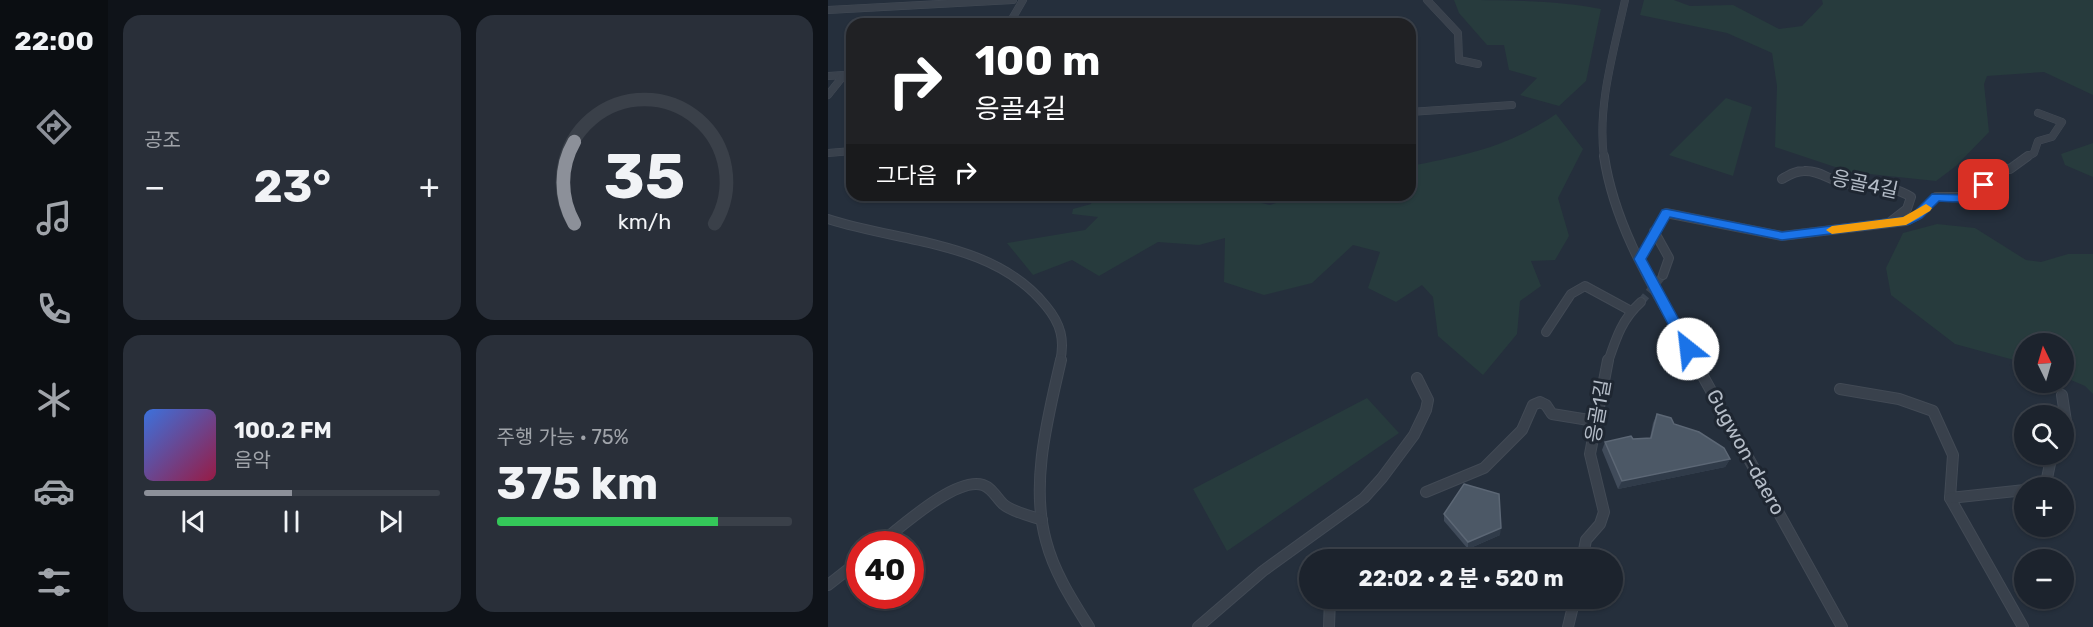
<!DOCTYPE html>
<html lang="ko">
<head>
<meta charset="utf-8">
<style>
	body { margin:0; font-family:Rubik,"Noto Sans KR",sans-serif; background:#292f39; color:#f1f3f6; height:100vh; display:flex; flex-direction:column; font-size:22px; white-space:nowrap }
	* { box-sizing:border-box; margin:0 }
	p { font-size:20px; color:#a0a4aa }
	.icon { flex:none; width:33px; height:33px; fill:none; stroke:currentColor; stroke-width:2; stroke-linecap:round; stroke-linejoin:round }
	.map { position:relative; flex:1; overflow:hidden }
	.panel { display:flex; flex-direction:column; gap:15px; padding:15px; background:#0f1319; width:720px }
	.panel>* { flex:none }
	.hud { position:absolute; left:18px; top:18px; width:570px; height:183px; border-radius:18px; box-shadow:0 2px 4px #0004,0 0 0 2px #3a4049; background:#202124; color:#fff; overflow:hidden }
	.needle { width:39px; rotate:355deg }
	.tools { position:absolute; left:1186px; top:333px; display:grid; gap:12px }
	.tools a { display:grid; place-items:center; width:60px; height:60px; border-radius:50%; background:#1c232d; box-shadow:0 2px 4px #0004,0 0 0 2px #3a4049; font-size:30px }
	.speed { position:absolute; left:18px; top:531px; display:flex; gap:12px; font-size:30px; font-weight:700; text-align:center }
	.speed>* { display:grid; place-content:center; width:78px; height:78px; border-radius:50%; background:#1c232d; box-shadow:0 2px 4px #0004,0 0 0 2px #3a4049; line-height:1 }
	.speed .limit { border:9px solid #d22; background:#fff; color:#111 }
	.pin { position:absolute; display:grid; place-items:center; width:51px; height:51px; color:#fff; margin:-26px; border-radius:12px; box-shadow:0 3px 9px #0006 }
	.me { position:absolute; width:66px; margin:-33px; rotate:331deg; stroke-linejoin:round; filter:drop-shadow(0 0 4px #0008) }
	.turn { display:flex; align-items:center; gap:21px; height:126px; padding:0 30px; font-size:27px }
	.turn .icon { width:78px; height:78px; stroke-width:2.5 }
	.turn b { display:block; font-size:42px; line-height:51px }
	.then { display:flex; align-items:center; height:57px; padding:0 30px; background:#0003; gap:12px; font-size:22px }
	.big { font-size:45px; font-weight:700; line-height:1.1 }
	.panel .card { flex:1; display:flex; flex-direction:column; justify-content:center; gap:9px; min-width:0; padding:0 21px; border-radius:18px; background:#292f39 }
	.panel .dial { align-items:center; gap:0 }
	.dial svg { height:156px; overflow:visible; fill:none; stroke:#3a4049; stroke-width:7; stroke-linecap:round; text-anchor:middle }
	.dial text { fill:#f1f3f6; stroke:none }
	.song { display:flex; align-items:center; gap:18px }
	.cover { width:72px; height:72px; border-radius:9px; background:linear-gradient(135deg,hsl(220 70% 55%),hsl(340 70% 35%)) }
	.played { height:6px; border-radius:3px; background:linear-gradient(90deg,#8c9099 50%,#3a4049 50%) }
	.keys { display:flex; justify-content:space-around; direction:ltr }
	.heat { display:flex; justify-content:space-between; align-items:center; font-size:33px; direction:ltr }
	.charge { height:9px; border-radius:4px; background:linear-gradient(90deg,#34c759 75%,#3a4049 0) }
	.panel .tiles { flex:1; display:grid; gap:15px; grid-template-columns:repeat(2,1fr) }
	.trip { position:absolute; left:471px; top:549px; width:324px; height:60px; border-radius:30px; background:#1c232d; box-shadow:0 2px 4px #0004,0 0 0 2px #3a4049; font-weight:700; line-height:60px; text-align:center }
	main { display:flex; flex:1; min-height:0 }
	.tab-bar { display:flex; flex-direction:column; width:108px; justify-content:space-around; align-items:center; background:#0b0e12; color:#a0a4aa }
	.tab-bar .icon { width:42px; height:42px }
	.tab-bar .on { color:#8c9099 }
	.tab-bar b { font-size:27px; color:#f1f3f6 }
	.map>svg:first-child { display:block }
	.green { fill:#273b3d }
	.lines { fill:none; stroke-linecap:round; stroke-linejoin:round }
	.minor-tunnel { stroke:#3a4451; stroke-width:8; stroke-dasharray:8 4.5; stroke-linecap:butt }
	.minor-far2-casing { stroke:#424a55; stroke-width:8 }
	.minor-far1-casing { stroke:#424a55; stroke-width:10 }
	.minor-casing { stroke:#424a55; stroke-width:12 }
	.minor-far2 { stroke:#39414c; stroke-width:7 }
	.minor-far1 { stroke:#39414c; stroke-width:8 }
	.minor { stroke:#39414c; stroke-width:10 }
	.wall { fill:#404b5a }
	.shaded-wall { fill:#303b49 }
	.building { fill:#4c5866; stroke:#5c6775; stroke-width:1.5 }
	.route { fill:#1a73e8; stroke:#114b97; stroke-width:1.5 }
	.slow { fill:#f59e0b }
	.labels { text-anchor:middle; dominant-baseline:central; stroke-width:6; stroke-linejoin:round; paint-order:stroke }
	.street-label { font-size:20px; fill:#b4bcc7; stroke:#1e2631 }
</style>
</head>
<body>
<main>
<nav class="tab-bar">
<b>22:00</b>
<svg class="icon on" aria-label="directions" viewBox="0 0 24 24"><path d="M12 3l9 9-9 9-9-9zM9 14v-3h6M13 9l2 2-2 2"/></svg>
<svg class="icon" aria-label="music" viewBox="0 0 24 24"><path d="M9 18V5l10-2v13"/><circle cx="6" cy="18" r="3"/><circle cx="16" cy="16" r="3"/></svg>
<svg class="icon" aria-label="phone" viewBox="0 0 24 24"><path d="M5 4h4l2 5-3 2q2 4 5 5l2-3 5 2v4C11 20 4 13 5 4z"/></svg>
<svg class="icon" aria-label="climate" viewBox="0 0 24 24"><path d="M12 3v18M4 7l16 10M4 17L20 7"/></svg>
<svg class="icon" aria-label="car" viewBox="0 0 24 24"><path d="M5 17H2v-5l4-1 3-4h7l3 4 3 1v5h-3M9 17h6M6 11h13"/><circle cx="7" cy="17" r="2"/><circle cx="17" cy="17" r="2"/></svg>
<svg class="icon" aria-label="filters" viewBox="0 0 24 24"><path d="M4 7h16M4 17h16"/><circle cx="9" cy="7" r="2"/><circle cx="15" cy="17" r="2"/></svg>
</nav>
<section class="panel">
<div class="tiles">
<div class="card"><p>공조</p>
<div class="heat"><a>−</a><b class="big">23°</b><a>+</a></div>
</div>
<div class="card dial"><svg viewBox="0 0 100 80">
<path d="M14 69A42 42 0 1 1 86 69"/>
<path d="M14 69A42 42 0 0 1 14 27" stroke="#8c9099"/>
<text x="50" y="56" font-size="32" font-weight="700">35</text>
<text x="50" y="72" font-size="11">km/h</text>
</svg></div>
<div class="card">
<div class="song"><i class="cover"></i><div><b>100.2 FM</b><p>음악</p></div></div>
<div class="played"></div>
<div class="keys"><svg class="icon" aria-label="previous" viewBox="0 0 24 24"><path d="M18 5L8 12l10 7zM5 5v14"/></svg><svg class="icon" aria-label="pause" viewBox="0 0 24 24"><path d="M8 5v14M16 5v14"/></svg><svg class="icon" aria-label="next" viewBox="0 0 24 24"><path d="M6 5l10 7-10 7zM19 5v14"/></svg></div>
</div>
<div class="card"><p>주행 가능 · 75%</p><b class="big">375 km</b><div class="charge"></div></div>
</div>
</section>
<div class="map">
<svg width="1265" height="627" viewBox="0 0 1265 627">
	<rect width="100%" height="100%" fill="#252f3c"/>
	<g class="green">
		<path d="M626 0C671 0 732 0 773 9L758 81 731 106 692 95 709 78 681 70 676 45H659L631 13Z"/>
		<path d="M816 0H846L862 6 905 5 951 29 974 26 995 4 994 0H1265V95L1216 72 1159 76 1156 84 1161 132 1128 166 1108 181 1022 172 947 147 949 86 944 53 899 33 812 15Z"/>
		<path d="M898 98 924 107 905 176 841 155Z"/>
		<path d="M728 114 755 149 730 198 741 236 727 260 703 261 713 286 692 301 689 334 655 375 610 336 605 297 594 285 568 302 540 288 552 252 525 245 484 283 436 295 396 282 397 238 371 245 330 242 271 276 244 260 205 275 179 243 257 230 270 217 244 214 245 209 263 204 265 195H400L442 205 472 195H582V166C638 155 680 147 728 114Z"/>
		<path d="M1265 143V177L1237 165 1233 154Z"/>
		<path d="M1109 224 1147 228 1198 260 1213 262 1240 254H1265V394L1257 386 1236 377V344H1197V363L1127 344 1063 295 1058 268 1075 233Z"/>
		<path d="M539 398 571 433 399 551 365 489Z"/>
	</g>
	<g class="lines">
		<path class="minor-tunnel" d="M813 302 835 275"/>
		<g class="minor-far2-casing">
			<g id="minor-far2">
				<path d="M599 0 630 33 631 60 650 64"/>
				<path d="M0 10 185 0"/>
				<path d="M181 24 195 0"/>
				<path d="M0 76 16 75"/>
				<path d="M0 95 16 75H24"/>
				<path d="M582 112 684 105"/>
				<path d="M0 153 24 151"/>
				<path d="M776 158C769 105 786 51 797 0"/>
				<path d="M1197 158 1206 153 1210 141 1224 137 1234 122 1210 113"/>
			</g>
		</g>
		<g class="minor-far1-casing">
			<g id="minor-far1">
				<path d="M776 156C787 231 831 297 867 362"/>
				<path d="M954 179C961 175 967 171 976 171 991 170 1001 180 1015 183 1039 188 1062 183 1083 197L1079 209 1061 223"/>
				<path d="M0 219C74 243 166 241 218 306 233 324 237 340 232 362"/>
				<path d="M826 231 841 258 835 275"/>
				<path d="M812 259 838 213 954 236 1078 221 1090 215 1108 197H1147L1159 180 1160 171 1164 168 1182 169 1200 156"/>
				<path d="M718 332 743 294 757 286 803 311"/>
				<path d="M780 362C788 338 794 319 813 302"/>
			</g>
		</g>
		<g class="minor-casing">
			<g id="minor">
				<path d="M233 360C220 417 202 483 218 541 226 572 244 600 261 627"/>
				<path d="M866 360 1014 627"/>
				<path d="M1012 389 1071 399 1105 411 1125 455 1122 498 1195 627"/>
				<path d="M1234 395 1239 428 1236 433"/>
				<path d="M1217 488 1224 454"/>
				<path d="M598 492 656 468 694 430 705 405 712 402 718 405 724 414 767 421"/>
				<path d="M1122 498 1197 490"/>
				<path d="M51 544C72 528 128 476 155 485 164 488 168 497 175 504 184 512 203 516 214 520"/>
				<path d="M754 560 758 540 772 524 776 512 762 454 780 360"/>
				<path d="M0 585 32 560"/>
				<path d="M370 627 435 571 536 498 554 478 586 435 598 410 600 400 589 378"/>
				<path d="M501 627 502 598"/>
				<path d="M740 627 747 598"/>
			</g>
		</g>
		<use href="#minor-far2" class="minor-far2"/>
		<use href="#minor-far1" class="minor-far1"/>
		<use href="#minor" class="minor"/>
	</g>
	<g class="wall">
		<path d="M829 414 902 459 897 467 790 489 774 450 777 442 822 438 825 423Z"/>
		<path d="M616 514 672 535 640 549 616 521Z"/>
	</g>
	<g class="shaded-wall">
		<path d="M902 459 897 467 790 489 794 481Z"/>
		<path d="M673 528 672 535 640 549V542Z"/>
	</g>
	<g class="building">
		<path d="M829 414 843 418 846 424 871 432 896 448 902 459 794 481 777 442 803 436 805 439 823 438Z"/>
		<path d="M636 484 671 494 673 528 640 542 616 514Z"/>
	</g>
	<path class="route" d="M1156 181 1162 185C1151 206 1132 202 1111 201L1094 218 1082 224 954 240 842 217 818 259 867 349 860 355 855 353 806 259 834 210 838 209 954 232 1076 217 1086 212 1104 194 1138 195Z"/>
	<path class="slow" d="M1098 204 1104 208 1102 211 1078 225 1004 234 998 230 1004 226 1075 217Z"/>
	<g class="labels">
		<g class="street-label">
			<text transform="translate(1037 184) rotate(12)">응골4길</text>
			<text transform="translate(770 411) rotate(-80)">응골1길</text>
			<text transform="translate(918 452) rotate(61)">Gugwon-daero</text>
		</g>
	</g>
</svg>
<div class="tools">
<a><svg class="needle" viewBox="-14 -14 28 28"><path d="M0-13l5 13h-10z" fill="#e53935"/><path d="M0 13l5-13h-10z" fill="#a0a4aa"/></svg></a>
<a><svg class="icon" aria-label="search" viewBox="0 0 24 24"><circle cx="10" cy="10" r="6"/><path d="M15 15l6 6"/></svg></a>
<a>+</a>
<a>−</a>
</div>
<div class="speed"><div class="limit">40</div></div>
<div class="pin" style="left:1156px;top:185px;background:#d93025"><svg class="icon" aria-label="arrive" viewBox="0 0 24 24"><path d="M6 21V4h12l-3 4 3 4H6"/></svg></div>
<svg class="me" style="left:860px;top:349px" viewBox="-20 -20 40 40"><circle r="19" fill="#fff"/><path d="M0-13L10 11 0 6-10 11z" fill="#1a73e8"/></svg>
<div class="trip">22:02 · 2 분 · 520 m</div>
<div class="hud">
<div class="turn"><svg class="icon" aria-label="right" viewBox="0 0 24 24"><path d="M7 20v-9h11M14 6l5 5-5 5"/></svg><div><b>100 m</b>응골4길</div></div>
<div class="then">그다음<svg class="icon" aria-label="right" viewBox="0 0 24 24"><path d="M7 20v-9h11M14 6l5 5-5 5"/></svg></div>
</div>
</div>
</main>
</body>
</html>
